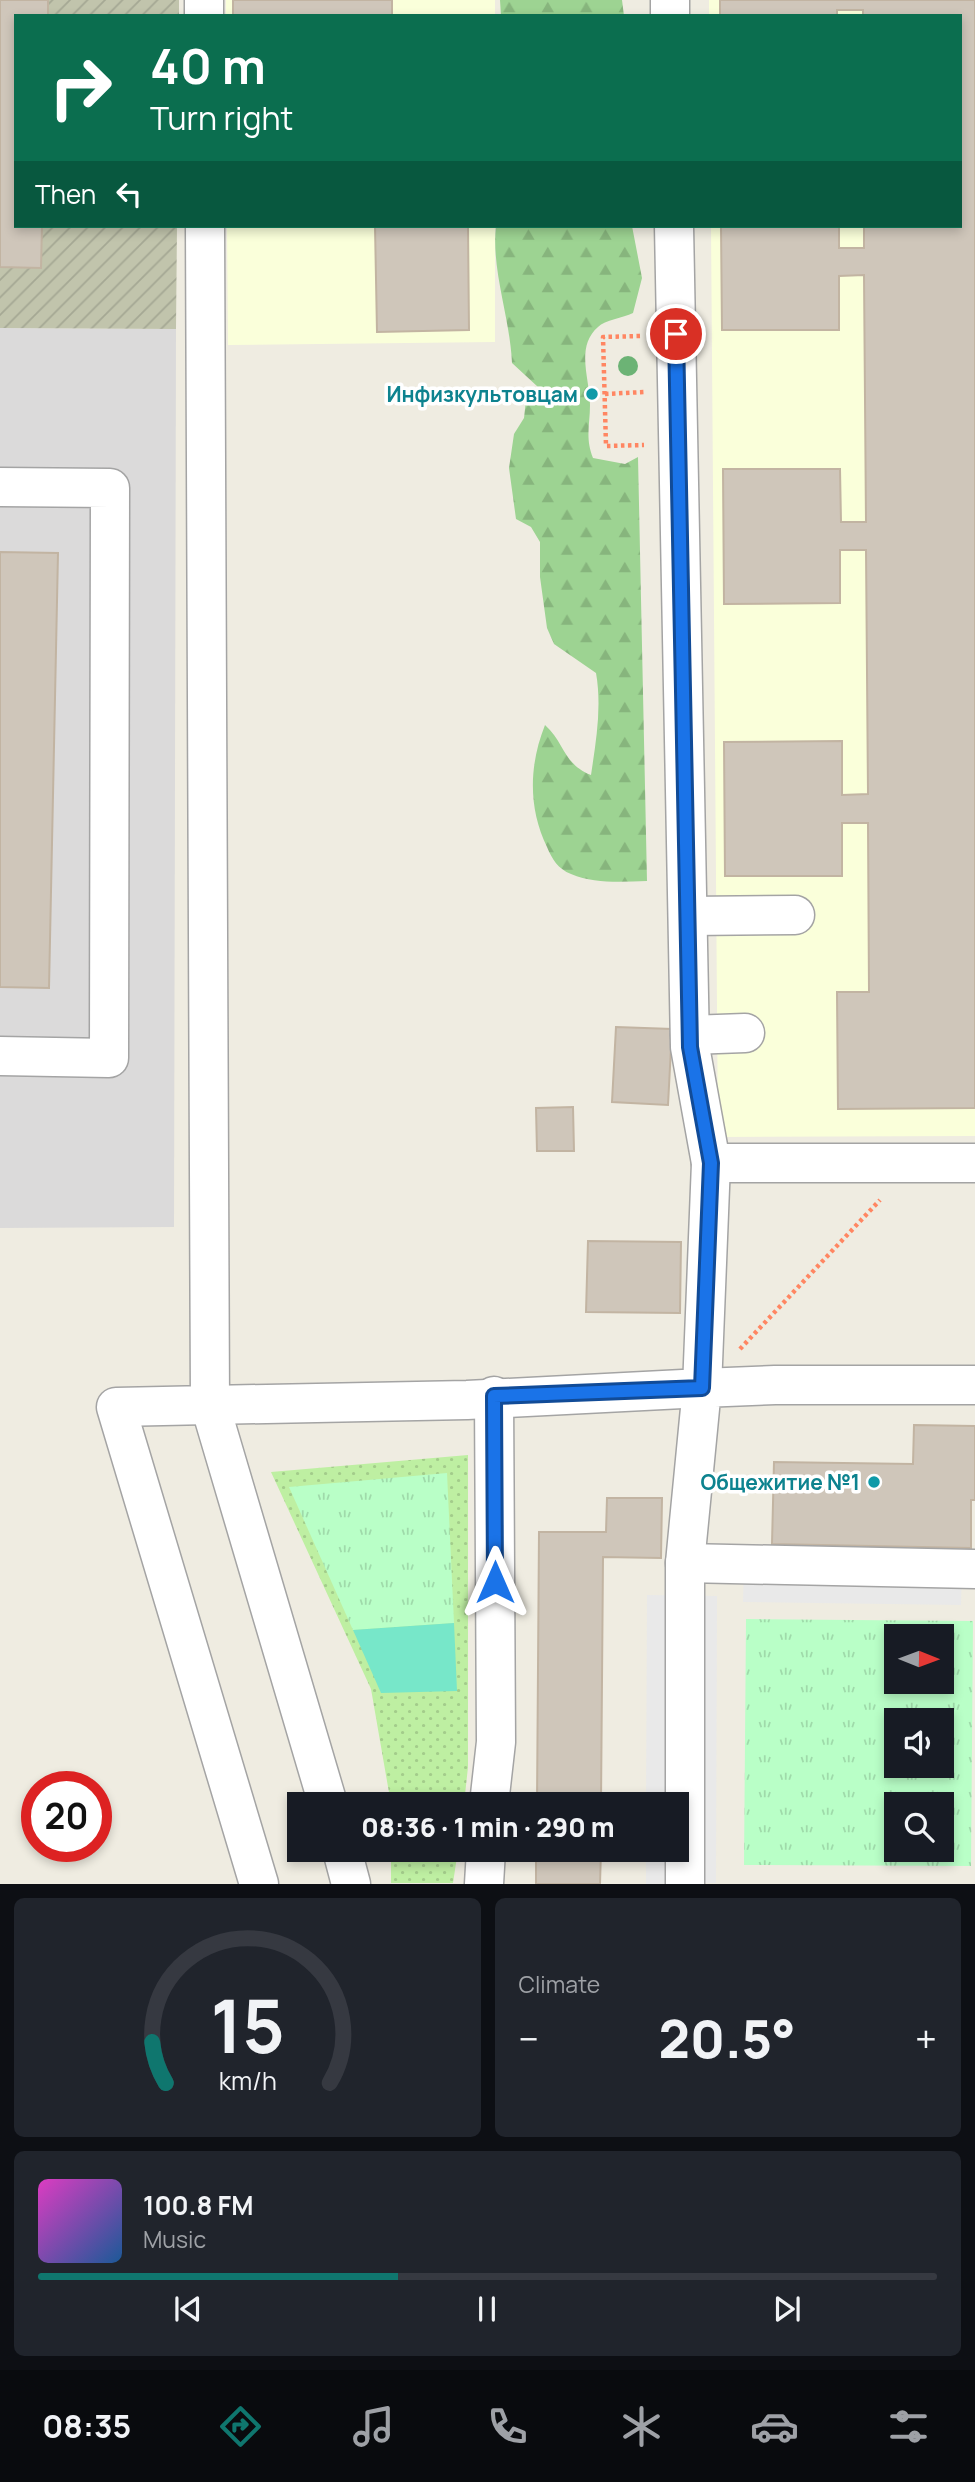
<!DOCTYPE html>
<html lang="en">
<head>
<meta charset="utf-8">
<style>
	body { margin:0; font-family:Manrope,sans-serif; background:#20242c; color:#f1f3f6; height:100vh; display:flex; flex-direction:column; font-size:26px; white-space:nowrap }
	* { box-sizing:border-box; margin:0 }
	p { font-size:23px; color:#9ea1a6 }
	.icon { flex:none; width:38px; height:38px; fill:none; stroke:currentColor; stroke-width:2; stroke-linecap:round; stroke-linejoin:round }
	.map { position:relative; height:1884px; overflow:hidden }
	.details { display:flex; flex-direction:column; gap:14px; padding:14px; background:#0d0f14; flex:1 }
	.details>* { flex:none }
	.top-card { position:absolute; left:14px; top:14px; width:948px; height:214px; border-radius:0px; box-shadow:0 4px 10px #0003; background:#0b6e4f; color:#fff; overflow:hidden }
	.needle { width:46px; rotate:91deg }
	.tools { position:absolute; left:884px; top:1624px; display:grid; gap:14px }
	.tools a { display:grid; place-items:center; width:70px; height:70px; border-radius:0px; background:#171b24; box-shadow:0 4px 10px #0003; font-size:35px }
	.speed { position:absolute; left:21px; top:1771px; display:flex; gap:14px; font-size:35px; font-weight:700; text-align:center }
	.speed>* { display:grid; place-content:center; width:91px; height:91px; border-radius:50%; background:#171b24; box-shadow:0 4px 10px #0003; line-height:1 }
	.speed .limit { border:10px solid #d22; background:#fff; color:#111 }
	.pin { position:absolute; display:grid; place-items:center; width:60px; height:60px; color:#fff; margin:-30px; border:4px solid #fff; border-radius:50%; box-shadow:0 2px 7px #0007 }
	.me { position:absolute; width:77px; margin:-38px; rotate:0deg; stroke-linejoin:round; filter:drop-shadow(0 0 5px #0008) }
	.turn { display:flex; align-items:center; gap:24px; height:147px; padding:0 21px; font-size:32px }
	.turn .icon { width:91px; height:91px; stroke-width:2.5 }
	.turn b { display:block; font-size:49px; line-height:60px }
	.then { display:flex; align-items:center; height:66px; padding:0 21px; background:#0003; gap:14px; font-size:26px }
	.big { font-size:52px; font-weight:800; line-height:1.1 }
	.details .widget { flex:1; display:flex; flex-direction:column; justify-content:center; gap:10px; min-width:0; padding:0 24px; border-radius:10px; background:#20242c }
	.details .dial { align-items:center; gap:0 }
	.dial svg { height:182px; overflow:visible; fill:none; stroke:#363941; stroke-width:7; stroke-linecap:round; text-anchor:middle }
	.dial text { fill:#f1f3f6; stroke:none }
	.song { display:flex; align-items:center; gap:21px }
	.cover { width:84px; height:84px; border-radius:10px; background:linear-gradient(135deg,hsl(310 70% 55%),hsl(210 70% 35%)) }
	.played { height:7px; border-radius:4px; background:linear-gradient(90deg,#0f766e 40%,#363941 40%) }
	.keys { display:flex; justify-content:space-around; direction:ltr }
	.heat { display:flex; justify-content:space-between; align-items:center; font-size:38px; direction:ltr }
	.details .tiles { flex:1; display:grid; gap:14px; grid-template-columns:1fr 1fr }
	.widget:last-child { grid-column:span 2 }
	.trip { position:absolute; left:287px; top:1792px; width:402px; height:70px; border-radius:0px; background:#171b24; box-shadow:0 4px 10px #0003; font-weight:800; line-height:70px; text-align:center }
	.tabs { display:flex; height:112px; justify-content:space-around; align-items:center; background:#090b0e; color:#9ea1a6 }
	.tabs .icon { width:49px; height:49px }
	.tabs .selected { color:#0f766e }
	.tabs b { font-size:32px; color:#f1f3f6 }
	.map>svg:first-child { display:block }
	.residential { fill:#dbdada }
	.education { fill:#faffda }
	.construction { fill:url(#construction-furrows) }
	.grass { fill:url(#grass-dots) }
	.forest { fill:url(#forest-firs) }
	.park { fill:url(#park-tufts); fill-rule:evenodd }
	.pitch { fill:#77e7c9 }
	.parking { fill:#e9e9e9 }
	.building { fill:#cfc6ba; stroke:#c2b4a2; stroke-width:2 }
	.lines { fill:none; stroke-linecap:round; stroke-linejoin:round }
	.minor-casing { stroke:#a4a4a4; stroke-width:41 }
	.path { stroke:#ff8662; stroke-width:4.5; stroke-dasharray:3.5 3.5; stroke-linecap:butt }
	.minor { stroke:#fff; stroke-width:38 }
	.tree { fill:#6cb375 }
	.route-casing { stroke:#114b97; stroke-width:18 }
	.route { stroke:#1a73e8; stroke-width:12 }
	.culture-dot { fill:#0f9aa8; stroke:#fff; stroke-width:2.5 }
	.labels { text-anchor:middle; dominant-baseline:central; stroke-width:7; stroke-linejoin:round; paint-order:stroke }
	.culture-label { font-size:21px; font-weight:bold; fill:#0d838f; stroke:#fff; text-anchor:end }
</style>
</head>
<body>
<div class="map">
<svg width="975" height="1884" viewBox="0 0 975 1884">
	<defs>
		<pattern id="construction-furrows" width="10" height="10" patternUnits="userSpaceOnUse" patternTransform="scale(1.75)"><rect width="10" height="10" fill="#c1c4ac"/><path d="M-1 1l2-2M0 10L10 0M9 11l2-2" fill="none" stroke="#a5a894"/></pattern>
		<pattern id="grass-dots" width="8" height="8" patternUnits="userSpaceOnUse" patternTransform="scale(1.75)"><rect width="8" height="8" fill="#beefa2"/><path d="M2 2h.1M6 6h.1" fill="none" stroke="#a3cc8b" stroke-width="1.8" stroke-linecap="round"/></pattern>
		<pattern id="forest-firs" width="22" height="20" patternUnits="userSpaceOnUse" patternTransform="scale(1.75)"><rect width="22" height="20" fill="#9dd392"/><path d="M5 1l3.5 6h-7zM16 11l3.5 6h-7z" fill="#87b57d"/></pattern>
		<pattern id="park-tufts" width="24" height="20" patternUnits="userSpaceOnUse" patternTransform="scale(1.75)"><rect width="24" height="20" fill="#b9ffc7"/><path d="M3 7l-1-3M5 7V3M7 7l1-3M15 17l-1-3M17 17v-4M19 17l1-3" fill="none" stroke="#9fdaaa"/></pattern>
	</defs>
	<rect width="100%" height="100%" fill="#efece1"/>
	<path class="residential" d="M0 328 176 329 174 1227 0 1228Z"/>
	<g class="education">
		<rect x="226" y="0" width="269" height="16"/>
		<path d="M709 0H975V1136L718 1137 711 226H961V16H709Z"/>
		<path d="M227 226H495V342L228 345Z"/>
	</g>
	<path class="construction" d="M0 0H179V16H16V226H177L176 329 0 328Z"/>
	<g class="grass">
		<path d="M468 1455V1767L464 1804H391L371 1689 271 1472Z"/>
		<path d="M391 1850H458L453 1883H391Z"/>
	</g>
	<g class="forest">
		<path d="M500 0H622L624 16H501Z"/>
		<path d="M496 226H632L642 278 633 313C623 318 605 320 598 327 575 347 590 379 590 405 590 425 585 438 593 458L625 464 638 457 647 881C621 882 595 884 571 874 558 869 552 859 547 847 528 808 529 765 545 725 565 743 563 764 591 775 596 741 602 707 596 673L554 644 547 628 540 577V542L531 527 516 519 509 468 514 434 524 418 526 400 538 387 512 363C510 317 491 270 496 226Z"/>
	</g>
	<g class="park">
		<path d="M447 1473 454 1623 353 1630 289 1487Z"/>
		<path d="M746 1619 973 1621 971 1866 744 1865ZM896 1636H942V1682H896ZM896 1720H942V1766H896ZM896 1804H942V1850H896Z"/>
	</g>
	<path class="pitch" d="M454 1623 457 1691 381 1693 353 1630Z"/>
	<g class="parking">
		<path d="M744 1564 962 1569 961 1605 743 1602Z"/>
		<path d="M647 1595 717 1596 716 1883 646 1884V1850H677V1804H646Z"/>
	</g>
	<g class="building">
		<path d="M0 0H48V16H16V226H42L41 268 0 267Z"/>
		<rect x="233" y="0" width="159" height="16"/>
		<path d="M720 0H975V1108L838 1109 837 992H869L868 823H842V876H725L724 742 842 741V795L868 794 866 550H840V603L724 604 723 469H840L841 522H866L864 275 839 276V330H722L721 226H839V248H864V226H961V16H863V10H837V16H720Z"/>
		<path d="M375 226H468L469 330 377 332Z"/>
		<path d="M0 552 58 553 49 988 0 987Z"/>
		<path d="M616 1027 672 1029 668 1105 612 1102Z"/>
		<path d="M573 1107 574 1151H537L536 1108Z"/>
		<path d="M588 1241 681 1242 680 1313 586 1312Z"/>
		<path d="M914 1425 975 1426V1500H971V1548L772 1544 774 1462 913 1464Z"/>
		<path d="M607 1498H662L661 1558 603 1557 601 1804H537L539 1532H606Z"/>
		<path d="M536 1850H601L600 1884H536Z"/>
	</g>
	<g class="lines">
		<g class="minor-casing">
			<g id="minor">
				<path d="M204 0V16"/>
				<path d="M670 0V16"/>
				<path d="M205 226 210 1405 116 1407 259 1884"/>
				<path d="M674 226 690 1047 711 1163"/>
				<path d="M0 487 110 488 109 1058 0 1056"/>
				<path d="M688 916 795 915"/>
				<path d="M690 1035 745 1033"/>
				<path d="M685 1563 975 1569"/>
				<path d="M328 1804 210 1405 467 1400 702 1388 711 1163H975"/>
				<path d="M489 1804 496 1742 494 1396"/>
				<path d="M342 1850 351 1884"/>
				<path d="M484 1884 486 1850"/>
				<path d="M685 1884V1563L702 1388 775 1385H975"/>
			</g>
		</g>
		<g class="path">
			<path d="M640 336 603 337 606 446 644 445"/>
			<path d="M605 394 644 392"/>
			<path d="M740 1349 880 1200"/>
		</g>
		<use href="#minor" class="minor"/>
	</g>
	<circle class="tree" cx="628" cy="366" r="10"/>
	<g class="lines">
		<g class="route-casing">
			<path id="route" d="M495 1582 494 1396 702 1388 711 1163 690 1047 676 334"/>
		</g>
		<use href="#route" class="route"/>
	</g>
	<g class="culture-dot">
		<circle cx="592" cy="394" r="7"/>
		<circle cx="874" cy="1482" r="7"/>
	</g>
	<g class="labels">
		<g class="culture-label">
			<text x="578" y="394">Инфизкультовцам</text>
			<text x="860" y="1482">Общежитие №1</text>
		</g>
	</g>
</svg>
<div class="tools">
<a><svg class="needle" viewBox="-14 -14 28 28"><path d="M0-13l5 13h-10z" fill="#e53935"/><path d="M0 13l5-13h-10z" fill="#9ea1a6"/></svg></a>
<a><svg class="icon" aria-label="sound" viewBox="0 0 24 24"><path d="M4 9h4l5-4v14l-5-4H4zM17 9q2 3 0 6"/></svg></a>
<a><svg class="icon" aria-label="search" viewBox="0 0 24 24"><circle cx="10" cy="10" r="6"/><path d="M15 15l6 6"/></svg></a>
</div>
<div class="speed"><div class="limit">20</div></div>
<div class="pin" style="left:676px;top:334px;background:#d93025"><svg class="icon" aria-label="arrive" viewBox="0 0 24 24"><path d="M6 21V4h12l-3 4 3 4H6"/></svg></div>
<svg class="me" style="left:495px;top:1582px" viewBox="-20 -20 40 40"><path d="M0-17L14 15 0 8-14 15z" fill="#1a73e8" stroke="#fff" stroke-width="4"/></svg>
<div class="trip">08:36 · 1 min · 290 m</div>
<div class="top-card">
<div class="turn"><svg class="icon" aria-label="right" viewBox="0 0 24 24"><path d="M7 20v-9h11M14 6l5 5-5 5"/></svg><div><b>40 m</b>Turn right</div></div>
<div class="then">Then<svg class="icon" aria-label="left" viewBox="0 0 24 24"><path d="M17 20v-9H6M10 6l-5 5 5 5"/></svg></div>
</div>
</div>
<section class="details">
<div class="tiles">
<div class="widget dial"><svg viewBox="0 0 100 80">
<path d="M14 69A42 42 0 1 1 86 69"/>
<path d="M14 69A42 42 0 0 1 8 51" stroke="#0f766e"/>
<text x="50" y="56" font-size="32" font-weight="700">15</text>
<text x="50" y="72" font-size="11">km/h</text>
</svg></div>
<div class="widget"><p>Climate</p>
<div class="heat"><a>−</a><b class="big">20.5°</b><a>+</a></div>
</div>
<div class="widget">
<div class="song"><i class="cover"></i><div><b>100.8 FM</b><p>Music</p></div></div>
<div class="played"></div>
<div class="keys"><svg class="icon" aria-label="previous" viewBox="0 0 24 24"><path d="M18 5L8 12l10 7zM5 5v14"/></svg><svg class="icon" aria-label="pause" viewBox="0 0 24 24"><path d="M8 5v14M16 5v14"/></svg><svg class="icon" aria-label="next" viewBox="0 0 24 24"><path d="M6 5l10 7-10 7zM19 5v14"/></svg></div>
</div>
</div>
</section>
<nav class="tabs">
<b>08:35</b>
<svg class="icon selected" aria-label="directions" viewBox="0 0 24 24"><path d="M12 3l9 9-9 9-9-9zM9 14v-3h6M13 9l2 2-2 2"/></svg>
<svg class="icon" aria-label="music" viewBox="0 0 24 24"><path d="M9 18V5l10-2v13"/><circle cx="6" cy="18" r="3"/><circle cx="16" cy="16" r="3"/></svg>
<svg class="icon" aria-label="phone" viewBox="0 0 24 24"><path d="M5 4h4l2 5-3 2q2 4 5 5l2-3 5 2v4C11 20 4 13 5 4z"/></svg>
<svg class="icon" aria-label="climate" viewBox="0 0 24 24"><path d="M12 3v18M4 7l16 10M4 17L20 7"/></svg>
<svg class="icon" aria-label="car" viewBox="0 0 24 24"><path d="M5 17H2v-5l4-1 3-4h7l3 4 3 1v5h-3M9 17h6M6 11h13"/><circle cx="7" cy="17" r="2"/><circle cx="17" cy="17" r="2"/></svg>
<svg class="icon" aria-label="filters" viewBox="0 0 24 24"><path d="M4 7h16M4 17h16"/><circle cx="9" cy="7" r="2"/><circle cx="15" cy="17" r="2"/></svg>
</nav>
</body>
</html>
